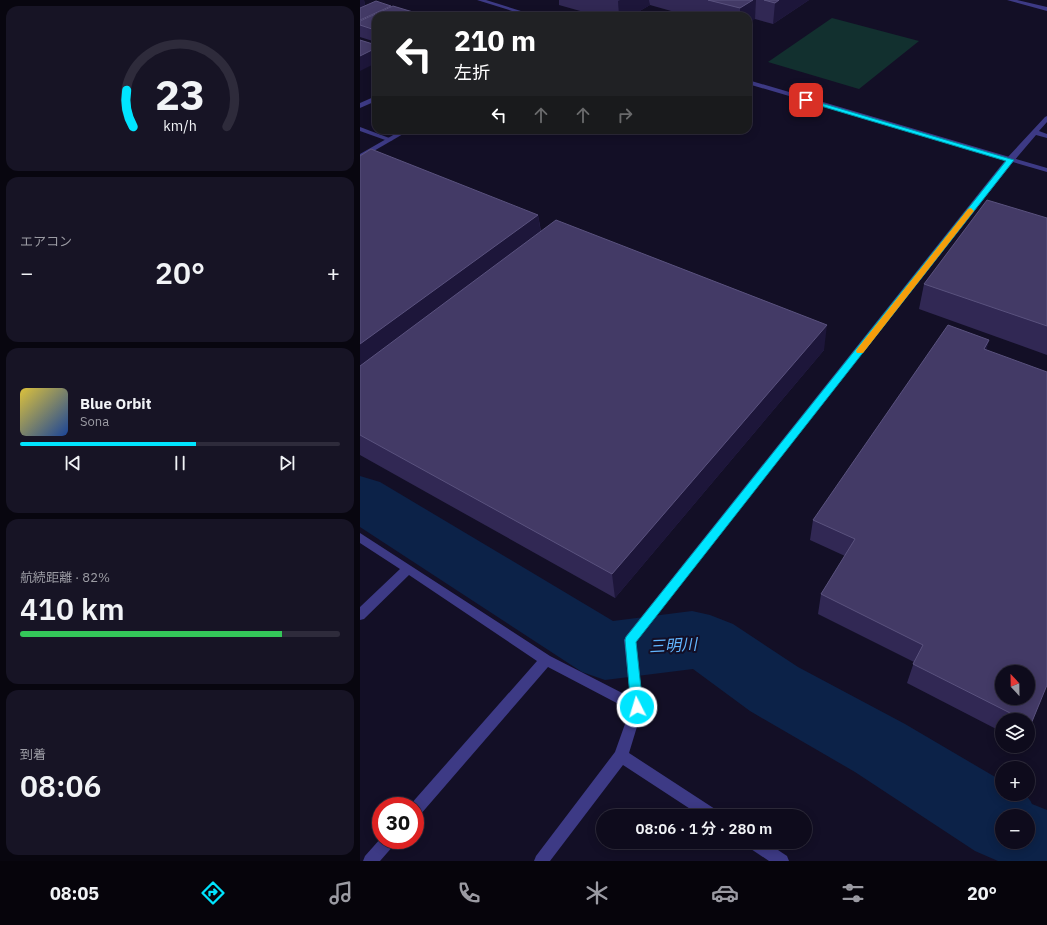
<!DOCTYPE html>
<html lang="ja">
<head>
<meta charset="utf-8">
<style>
	body { margin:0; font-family:"IBM Plex Sans","Noto Sans JP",sans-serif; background:#171425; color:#f1f3f6; height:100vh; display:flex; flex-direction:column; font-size:15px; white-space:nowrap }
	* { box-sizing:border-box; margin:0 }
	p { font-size:13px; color:#9b9ba3 }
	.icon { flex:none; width:22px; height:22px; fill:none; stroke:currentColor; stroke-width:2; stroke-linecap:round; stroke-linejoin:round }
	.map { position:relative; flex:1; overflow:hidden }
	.sheet { display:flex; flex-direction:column; gap:6px; padding:6px; background:#08060f; width:360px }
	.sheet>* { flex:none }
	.top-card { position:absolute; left:12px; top:12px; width:380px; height:122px; border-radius:12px; box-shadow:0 2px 10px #0003,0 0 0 1px #2e2b3b; background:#202124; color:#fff; overflow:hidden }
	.needle { width:26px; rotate:338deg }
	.fabs { position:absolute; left:635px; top:665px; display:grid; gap:8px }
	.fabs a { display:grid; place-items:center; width:40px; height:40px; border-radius:50%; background:#0e0b1c; box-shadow:0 2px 10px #0003,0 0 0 1px #2e2b3b; font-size:20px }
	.speed { position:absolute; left:12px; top:797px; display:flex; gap:8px; font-size:20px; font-weight:700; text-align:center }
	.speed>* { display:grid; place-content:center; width:52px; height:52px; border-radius:50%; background:#0e0b1c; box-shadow:0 2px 10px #0003,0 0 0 1px #2e2b3b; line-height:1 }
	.speed .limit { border:6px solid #d22; background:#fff; color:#111 }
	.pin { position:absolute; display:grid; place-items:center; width:34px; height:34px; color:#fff; margin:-17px; border-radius:8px; box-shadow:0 2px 6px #0006 }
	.me { position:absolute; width:44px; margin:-22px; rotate:355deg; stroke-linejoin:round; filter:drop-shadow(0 0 3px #0008) }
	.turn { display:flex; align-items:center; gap:14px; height:84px; padding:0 16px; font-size:18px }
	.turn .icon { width:52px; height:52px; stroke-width:2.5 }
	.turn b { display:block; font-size:28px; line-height:34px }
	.lanes { display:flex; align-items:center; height:38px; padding:0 16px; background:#0003; justify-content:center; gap:20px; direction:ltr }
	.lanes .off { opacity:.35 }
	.big { font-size:30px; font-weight:600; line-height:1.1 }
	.sheet .widget { flex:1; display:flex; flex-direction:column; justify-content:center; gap:6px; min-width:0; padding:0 14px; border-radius:12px; background:#171425 }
	.sheet .dial { align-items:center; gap:0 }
	.dial svg { height:104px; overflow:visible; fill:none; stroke:#2e2b3b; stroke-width:7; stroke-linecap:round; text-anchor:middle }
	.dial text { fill:#f1f3f6; stroke:none }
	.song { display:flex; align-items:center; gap:12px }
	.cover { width:48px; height:48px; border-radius:6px; background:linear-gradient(135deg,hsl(50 70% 55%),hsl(220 70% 35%)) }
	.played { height:4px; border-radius:2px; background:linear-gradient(90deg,#00e5ff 55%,#2e2b3b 55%) }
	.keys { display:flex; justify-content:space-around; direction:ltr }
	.heat { display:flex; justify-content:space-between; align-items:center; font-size:22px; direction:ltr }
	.charge { height:6px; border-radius:3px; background:linear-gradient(90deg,#34c759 82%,#2e2b3b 0) }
	.trip { position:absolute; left:236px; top:809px; width:216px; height:40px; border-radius:20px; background:#0e0b1c; box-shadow:0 2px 10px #0003,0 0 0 1px #2e2b3b; font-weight:600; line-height:40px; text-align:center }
	.menu { display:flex; height:64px; justify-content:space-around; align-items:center; background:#06040b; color:#9b9ba3 }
	.menu .icon { width:28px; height:28px }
	.menu .current { color:#00e5ff }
	.menu b { font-size:18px; color:#f1f3f6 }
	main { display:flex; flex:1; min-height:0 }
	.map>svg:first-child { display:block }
	.green { fill:#12302f }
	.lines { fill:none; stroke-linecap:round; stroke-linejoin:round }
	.river { fill:#0c2248; fill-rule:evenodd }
	.service { fill:#3d3a85; fill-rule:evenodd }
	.minor { fill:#3d3a85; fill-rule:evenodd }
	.tertiary { fill:#3d3a85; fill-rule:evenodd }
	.wall { fill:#312854 }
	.shaded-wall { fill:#1d163a }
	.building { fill:#433a66; stroke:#5a527e; fill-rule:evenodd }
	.route { fill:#00e5ff; stroke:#0095a6 }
	.slow { fill:#f59e0b }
	.labels { text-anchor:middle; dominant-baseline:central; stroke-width:4; stroke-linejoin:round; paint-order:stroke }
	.near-water-label { font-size:16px; font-style:italic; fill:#62b6ff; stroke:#130f26 }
</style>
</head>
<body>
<main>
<section class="sheet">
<div class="widget dial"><svg viewBox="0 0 100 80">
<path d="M14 69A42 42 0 1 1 86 69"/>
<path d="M14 69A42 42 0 0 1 9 41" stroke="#00e5ff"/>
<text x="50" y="56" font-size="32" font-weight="700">23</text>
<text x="50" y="72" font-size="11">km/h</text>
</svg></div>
<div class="widget"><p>エアコン</p>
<div class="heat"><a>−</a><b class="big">20°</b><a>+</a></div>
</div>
<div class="widget">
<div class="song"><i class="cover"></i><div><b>Blue Orbit</b><p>Sona</p></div></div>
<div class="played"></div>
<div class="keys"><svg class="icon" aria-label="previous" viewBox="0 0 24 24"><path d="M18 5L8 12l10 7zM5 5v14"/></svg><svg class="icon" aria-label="pause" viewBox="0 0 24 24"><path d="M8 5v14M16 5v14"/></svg><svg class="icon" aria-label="next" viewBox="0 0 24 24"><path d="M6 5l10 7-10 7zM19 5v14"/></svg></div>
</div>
<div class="widget"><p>航続距離 · 82%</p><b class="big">410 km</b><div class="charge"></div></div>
<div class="widget"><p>到着</p><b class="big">08:06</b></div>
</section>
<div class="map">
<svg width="687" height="861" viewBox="0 0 687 861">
	<rect width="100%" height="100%" fill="#130f26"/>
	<path class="green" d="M472 18 559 41 499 89 408 62Z"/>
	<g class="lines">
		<path class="river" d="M0 476 20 482 253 621 332 611 350 615 373 624 438 667 545 724 642 781V794C655 794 666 790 672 804L687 810V861H638L615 851 495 772 390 711 333 669 245 680 222 672 0 527ZM642 816H668V842H642Z"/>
		<g class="service">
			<path d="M16 96V101L0 108V103Z"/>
			<path d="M0 127 32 139 33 140 28 141 0 131Z"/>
		</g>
		<g class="minor">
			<path d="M647 0H657L687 7V11Z"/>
			<path d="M687 116V122L679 131 687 134V138L676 135 653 162 276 641 283 707 269 753 358 811 360 816H341L263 765 190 861H174L176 856 255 752 270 710 188 667 60 815 55 817V806L50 805 177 661 49 575 4 619 0 620V607L40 569 0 543V533L190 656 270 697 264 640 266 636 647 158 685 117Z"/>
			<path d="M21 838V840H36L34 845 20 861H3L5 856Z"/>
			<path d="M386 842H406L427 856 429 861H409L388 847Z"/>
		</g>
		<g class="tertiary">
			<path d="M117 0H126L177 16H168Z"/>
			<path d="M388 80 687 168V172L388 84Z"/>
			<path d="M42 130H50L0 159V154Z"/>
		</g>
	</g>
	<g class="wall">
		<path d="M0 0H4L5 5 32 6 53 12V15L70 16H16V42L0 37Z"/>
		<path d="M199 0H449L413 24 395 19 388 16H329L290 5 271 16H238L199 5Z"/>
		<path d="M0 156 178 215 181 231 464 350 255 598 0 455Z"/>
		<path d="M687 218V355L559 309 564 284Z"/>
		<path d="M629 340 626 350 671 724 668 730V720H642V732L547 683 554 662 458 614 461 594 485 556 450 540 453 520Z"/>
	</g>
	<g class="shaded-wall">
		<path d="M0 0H4L6 10 0 13Z"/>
		<path d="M260 0H289L290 5 271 16H259L258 1Z"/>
		<path d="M393 0H396L395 19 388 24V16H380V8Z"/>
		<path d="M419 0H449L413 24 415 3Z"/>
		<path d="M31 6 34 16 0 25V20Z"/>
		<path d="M53 12 54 16H44Z"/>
		<path d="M16 48V63L0 71V56Z"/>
		<path d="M178 215 182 240 0 376V344Z"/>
		<path d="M467 325 464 350 255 598 252 574Z"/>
		<path d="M629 340 623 361 624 349Z"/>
	</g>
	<g class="building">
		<path d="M348 0H393L380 8Z"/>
		<path d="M404 0H419L415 3Z"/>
		<path d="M16 1 31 6 0 20V8Z"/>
		<path d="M33 6 53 12 44 16H16V29L15 30 0 25V21Z"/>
		<path d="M58 12 70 16H50Z"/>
		<path d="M0 40 16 45V48L0 56Z"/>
		<path d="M11 149 178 215 0 344V156Z"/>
		<path d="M627 200 687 218V326L564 284Z"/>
		<path d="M196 220 467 325 252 574 0 435V366Z"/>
		<path d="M588 325 629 340 624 349 687 372V685L671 724 668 722V720H664L553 664 563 645 461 594 495 539 453 520ZM642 672H668V698H642Z"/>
	</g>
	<path class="route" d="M444 98 654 160 276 642 283 707 281 711 277 712 273 711 271 707 265 640 266 637 646 161 444 101Z"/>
	<path class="slow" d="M611 208 614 211 613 212 503 353H497L496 351 497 349 608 209Z"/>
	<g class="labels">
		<g class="near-water-label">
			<text transform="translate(313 645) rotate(-3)">三明川</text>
		</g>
	</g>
</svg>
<div class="fabs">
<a><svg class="needle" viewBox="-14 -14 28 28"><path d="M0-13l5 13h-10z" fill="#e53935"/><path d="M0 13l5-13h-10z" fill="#9b9ba3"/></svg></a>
<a><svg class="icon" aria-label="layers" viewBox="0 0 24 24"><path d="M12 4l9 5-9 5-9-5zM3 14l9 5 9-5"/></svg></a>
<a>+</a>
<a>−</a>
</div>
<div class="speed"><div class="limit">30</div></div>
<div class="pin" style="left:446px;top:100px;background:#d93025"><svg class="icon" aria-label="arrive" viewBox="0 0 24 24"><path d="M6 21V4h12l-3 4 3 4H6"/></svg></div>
<svg class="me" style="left:277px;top:707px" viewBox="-20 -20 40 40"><circle r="17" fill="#00e5ff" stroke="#fff" stroke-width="3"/><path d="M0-11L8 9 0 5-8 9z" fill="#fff"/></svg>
<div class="trip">08:06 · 1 分 · 280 m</div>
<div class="top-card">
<div class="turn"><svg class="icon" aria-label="left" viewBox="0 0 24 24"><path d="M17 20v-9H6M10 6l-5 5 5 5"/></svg><div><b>210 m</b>左折</div></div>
<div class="lanes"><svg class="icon" aria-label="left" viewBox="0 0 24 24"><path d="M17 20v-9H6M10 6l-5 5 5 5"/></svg><svg class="icon off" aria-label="ahead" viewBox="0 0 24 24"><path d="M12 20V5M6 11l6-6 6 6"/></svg><svg class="icon off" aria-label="ahead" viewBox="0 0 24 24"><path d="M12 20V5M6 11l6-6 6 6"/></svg><svg class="icon off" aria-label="right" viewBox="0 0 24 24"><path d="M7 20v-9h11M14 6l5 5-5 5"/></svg></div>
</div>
</div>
</main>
<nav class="menu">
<b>08:05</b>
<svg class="icon current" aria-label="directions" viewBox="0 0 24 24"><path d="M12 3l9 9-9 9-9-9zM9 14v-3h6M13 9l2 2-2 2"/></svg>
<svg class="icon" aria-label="music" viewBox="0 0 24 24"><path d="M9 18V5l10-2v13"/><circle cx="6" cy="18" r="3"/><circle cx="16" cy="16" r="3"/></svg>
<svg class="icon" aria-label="phone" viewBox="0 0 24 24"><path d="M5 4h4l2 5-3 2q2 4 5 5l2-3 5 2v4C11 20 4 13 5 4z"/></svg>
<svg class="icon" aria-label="climate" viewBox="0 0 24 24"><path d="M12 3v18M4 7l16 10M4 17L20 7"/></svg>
<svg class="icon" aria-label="car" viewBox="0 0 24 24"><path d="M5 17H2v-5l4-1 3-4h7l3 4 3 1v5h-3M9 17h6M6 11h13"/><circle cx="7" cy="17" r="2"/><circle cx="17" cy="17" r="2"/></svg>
<svg class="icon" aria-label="filters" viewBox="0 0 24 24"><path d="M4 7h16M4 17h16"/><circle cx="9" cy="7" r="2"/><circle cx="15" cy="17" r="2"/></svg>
<b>20°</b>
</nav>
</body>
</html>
